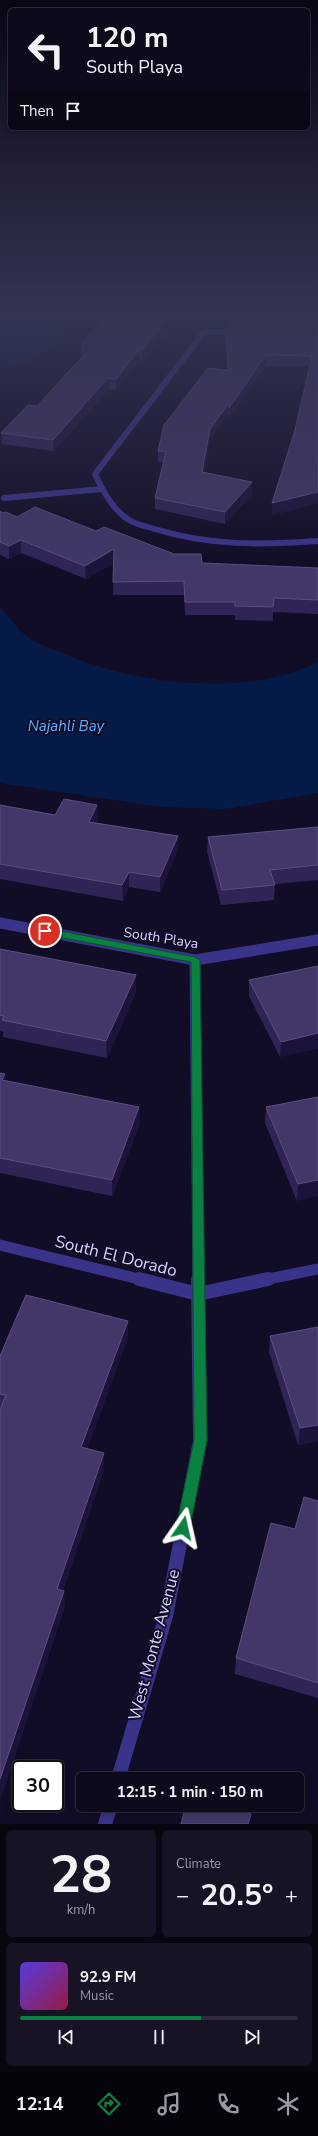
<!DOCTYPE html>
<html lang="en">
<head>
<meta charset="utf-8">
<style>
	body { margin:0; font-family:"Nunito Sans",sans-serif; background:#171325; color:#f1f3f6; height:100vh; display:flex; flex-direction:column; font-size:15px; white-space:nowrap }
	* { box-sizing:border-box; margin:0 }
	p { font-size:13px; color:#9b9aa3 }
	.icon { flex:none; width:22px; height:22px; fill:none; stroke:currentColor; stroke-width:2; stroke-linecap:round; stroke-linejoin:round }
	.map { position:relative; height:1824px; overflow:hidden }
	.sheet { display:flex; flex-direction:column; gap:6px; padding:6px; background:#08060f; flex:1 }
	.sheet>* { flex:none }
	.banner { position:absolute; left:8px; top:8px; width:302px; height:122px; border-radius:6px; box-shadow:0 2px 10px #0003,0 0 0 1px #2e2b3b; background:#0e0a1c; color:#f1f3f6; overflow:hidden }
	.speed { position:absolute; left:12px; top:1760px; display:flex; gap:8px; font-size:20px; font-weight:700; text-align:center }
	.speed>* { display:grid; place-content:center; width:52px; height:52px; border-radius:50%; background:#0e0a1c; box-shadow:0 2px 10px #0003,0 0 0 1px #2e2b3b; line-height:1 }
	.speed .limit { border:2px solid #111; border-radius:6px; background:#fff; color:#111 }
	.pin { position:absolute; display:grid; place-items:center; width:34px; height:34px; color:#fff; margin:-17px; border:2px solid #fff; border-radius:50%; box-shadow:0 1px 4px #0007 }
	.me { position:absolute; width:44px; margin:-22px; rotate:11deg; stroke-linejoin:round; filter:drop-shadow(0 0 3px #0008) }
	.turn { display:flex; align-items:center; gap:14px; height:84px; padding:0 12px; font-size:18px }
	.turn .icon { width:52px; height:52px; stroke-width:2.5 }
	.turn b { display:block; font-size:28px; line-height:34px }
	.then { display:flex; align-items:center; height:38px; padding:0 12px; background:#0003; gap:8px; font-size:15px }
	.big { font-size:30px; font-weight:700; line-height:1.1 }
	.sheet .widget { flex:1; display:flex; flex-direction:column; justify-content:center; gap:6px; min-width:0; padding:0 14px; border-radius:6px; background:#171325 }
	.sheet .dial { align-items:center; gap:0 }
	.dial b { font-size:52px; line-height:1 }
	.song { display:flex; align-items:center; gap:12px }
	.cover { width:48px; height:48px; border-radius:6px; background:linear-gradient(135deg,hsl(250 70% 55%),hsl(340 70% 35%)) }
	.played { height:4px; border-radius:2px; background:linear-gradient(90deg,#0b8043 65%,#2e2b3b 65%) }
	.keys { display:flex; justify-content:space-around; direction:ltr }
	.heat { display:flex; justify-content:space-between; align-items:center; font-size:22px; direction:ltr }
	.sheet .tiles { flex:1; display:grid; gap:6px; grid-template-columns:1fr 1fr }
	.widget:last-child { grid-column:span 2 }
	.trip { position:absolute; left:76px; top:1772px; width:228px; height:40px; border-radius:6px; background:#0e0a1c; box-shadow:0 2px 10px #0003,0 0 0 1px #2e2b3b; font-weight:700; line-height:40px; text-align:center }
	.tab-bar { display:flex; height:64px; justify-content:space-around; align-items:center; background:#06040b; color:#9b9aa3 }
	.tab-bar .icon { width:28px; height:28px }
	.tab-bar .selected { color:#0b8043 }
	.tab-bar b { font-size:18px; color:#f1f3f6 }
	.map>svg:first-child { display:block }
	.water { fill:#051a47 }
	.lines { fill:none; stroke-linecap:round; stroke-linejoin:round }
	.street-far2 { stroke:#3a338a; stroke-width:6 }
	.street-far1 { stroke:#3a338a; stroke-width:11 }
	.street { stroke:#3a338a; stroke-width:14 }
	.wall { fill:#302456 }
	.shaded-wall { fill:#1c133b }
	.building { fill:#423768; stroke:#5a4f80 }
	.route { fill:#0b8043; stroke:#07532c }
	.labels { text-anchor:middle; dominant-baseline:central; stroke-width:4; stroke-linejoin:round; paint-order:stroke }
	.street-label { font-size:14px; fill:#d9d2ff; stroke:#120d26 }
	.water-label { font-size:15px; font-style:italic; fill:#60aeff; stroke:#120d26 }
	.near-street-label { font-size:17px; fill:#d9d2ff; stroke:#120d26 }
</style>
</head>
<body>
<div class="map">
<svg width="318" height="1824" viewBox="0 0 318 1824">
	<rect width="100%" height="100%" fill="#120d26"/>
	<g class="water">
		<path d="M0 314H69L57 343 27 361 0 369Z"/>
		<path d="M0 608C9 617 18 630 29 638 38 644 50 648 60 652 132 684 245 699 318 662V793L227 809 161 807 0 783Z"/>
	</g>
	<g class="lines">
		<g class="street-far2">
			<path d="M240 332H204L95 474C103 491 113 510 129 520 137 525 146 526 155 529 209 546 262 545 318 541"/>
			<path d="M4 498 102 489"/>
		</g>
		<g class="street-far1">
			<path d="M0 923 195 960 318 940"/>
			<path d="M195 960 198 1280"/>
			<path d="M0 1245 143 1280"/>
			<path d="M263 1280 318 1269"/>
		</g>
		<g class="street">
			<path d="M139 1279 198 1294 268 1279"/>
			<path d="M118 1779 166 1616 200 1441 198 1279"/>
			<path d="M105 1824 111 1805"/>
		</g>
	</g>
	<g class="wall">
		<path d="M108 314H318V503L272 515 295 430 309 366H266L229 418 228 413 210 441 204 473 252 494 225 524 155 509V498L163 462H158V451L227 370 226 327 225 316H179L142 361 139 360 116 390 109 389 54 451 2 444 1 433 37 406 84 354H81V343Z"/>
		<path d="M0 511 3 513 17 517 96 531 174 554 202 563 318 568V614L273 612V621L235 620V615H185L184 595H113L114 563 86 579 21 553 9 559 0 555Z"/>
		<path d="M0 805 55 815 98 820 96 823 178 836 177 852 160 892 129 887 123 901 0 879Z"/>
		<path d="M318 827V880L275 884 274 900 221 905 207 852 208 837Z"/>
		<path d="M0 949 136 975V992L107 1058 3 1037V1032L0 1031Z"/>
		<path d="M318 966 280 1057 249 996V980Z"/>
		<path d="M0 1073 5 1074 6 1081 140 1123 112 1196 0 1173Z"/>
		<path d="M318 1097 297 1201 265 1123 266 1107Z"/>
		<path d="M318 1327V1441L298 1445 269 1352 270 1336Z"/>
		<path d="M128 1337 87 1449 104 1453V1469L63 1590 65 1606 0 1800V1356Z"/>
		<path d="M318 1501V1698L235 1674 236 1658 295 1529Z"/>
	</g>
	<g class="shaded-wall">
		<path d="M172 314H179V316L142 361V350Z"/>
		<path d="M139 350V360L116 390V379Z"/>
		<path d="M266 355V366L229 418V408Z"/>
		<path d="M108 378 109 389 54 451 53 440Z"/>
		<path d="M229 403 228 413 210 441 202 484V472L210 429Z"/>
		<path d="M252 482V494L225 524V512Z"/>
		<path d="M318 492V503L272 515V503Z"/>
		<path d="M21 540V553L9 559V546Z"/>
		<path d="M114 549 115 563 86 579 85 566Z"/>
		<path d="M97 805 98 820 89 837V822Z"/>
		<path d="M178 836 177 852 160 892V877Z"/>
		<path d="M129 872V887L123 901 122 885Z"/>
		<path d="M136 975V992L107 1058 106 1041Z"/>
		<path d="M318 1033V1049L280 1057 281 1042Z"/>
		<path d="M5 1074 7 1090 2 1080Z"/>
		<path d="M139 1107 140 1123 112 1196V1180Z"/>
		<path d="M318 1180V1196L297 1201 298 1184Z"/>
		<path d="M128 1321V1337L82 1464 81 1447Z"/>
		<path d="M318 1425V1441L298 1445 300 1428Z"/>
		<path d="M104 1453V1469L58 1604 57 1589Z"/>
		<path d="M64 1591 65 1606 0 1800V1779Z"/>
	</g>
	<g class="building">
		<path d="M108 314H172L142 350H139L116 379 108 378 53 440 1 433 28 405 37 406 93 345 81 343Z"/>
		<rect x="226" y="314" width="92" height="3"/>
		<path d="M226 327H318V492L272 503 295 430 312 356 266 355 229 408V403L210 429 202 472 252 482 225 512 155 498 166 451H158L164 425 208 368 228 370Z"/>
		<path d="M35 507 96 531 104 527 174 554H201L202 563 318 568V600L274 598 273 607 235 606V602H185L184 581 113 582 114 549 85 566 21 540 9 546 0 542V511L3 513 6 512 17 517Z"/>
		<path d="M64 799 97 805 89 822 178 836 160 877 129 872 122 885 0 864V805L55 815Z"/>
		<path d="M318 827V865L270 870 275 885 222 890 208 837Z"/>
		<path d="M0 949 136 975 106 1041 2 1020 4 1016 0 1015Z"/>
		<path d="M318 966V1033L281 1042 249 980Z"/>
		<path d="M0 1073 5 1074 2 1080 139 1107 112 1180 0 1158Z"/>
		<path d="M318 1097V1180L298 1184 266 1107Z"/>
		<path d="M26 1295 128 1321 81 1447 104 1453 57 1589 64 1591 0 1779V1410L6 1395 0 1394V1356Z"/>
		<path d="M318 1327V1425L300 1428 270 1336Z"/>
		<path d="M304 1497 318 1501V1683L236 1658 271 1523 295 1529Z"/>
		<path d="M186 1805H222L251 1814 248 1824H181Z"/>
	</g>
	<linearGradient id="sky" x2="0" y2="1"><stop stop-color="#0a0715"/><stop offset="0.55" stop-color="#333552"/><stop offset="1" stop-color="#333552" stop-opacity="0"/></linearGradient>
	<rect width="318" height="569" fill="url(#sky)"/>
	<path class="route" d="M45 928 195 957 200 960 207 1440 190 1528 188 1532 183 1534 178 1532 176 1528 194 1440 191 962 42 934V929Z"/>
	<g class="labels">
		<g class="street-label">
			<text transform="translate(161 938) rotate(9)">South Playa</text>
		</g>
		<g class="water-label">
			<text x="66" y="726">Najahli Bay</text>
		</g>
		<g class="near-street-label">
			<text transform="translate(116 1256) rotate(14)">South El Dorado</text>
			<text transform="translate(154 1645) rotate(-75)">West Monte Avenue</text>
		</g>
	</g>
</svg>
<div class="speed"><div class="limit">30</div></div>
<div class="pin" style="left:45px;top:931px;background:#d93025"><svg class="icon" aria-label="arrive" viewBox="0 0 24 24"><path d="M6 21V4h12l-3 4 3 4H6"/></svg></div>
<svg class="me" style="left:183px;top:1528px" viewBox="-20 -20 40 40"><path d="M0-17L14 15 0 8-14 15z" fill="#0b8043" stroke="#fff" stroke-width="4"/></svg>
<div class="trip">12:15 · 1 min · 150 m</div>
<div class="banner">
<div class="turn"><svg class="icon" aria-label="left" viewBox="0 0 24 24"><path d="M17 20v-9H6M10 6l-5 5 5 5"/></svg><div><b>120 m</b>South Playa</div></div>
<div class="then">Then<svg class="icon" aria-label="arrive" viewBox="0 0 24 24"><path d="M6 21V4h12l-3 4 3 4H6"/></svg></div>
</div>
</div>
<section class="sheet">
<div class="tiles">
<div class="widget dial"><b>28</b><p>km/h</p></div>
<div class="widget"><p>Climate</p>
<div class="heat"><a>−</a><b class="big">20.5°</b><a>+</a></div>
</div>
<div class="widget">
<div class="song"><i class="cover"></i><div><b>92.9 FM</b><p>Music</p></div></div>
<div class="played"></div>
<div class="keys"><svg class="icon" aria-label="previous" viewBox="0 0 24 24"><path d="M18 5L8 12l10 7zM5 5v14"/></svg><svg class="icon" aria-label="pause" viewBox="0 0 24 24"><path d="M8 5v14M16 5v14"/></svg><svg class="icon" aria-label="next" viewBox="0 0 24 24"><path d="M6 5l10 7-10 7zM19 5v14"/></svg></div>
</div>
</div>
</section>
<nav class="tab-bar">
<b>12:14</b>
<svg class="icon selected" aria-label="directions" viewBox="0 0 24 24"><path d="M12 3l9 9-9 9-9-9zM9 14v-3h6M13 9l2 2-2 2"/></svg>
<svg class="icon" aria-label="music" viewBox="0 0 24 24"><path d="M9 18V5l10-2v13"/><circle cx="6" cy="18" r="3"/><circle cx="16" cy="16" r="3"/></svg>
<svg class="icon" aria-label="phone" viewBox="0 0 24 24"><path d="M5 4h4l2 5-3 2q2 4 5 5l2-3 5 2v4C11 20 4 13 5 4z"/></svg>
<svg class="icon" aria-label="climate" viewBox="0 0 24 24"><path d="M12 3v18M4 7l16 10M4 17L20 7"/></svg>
</nav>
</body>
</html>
